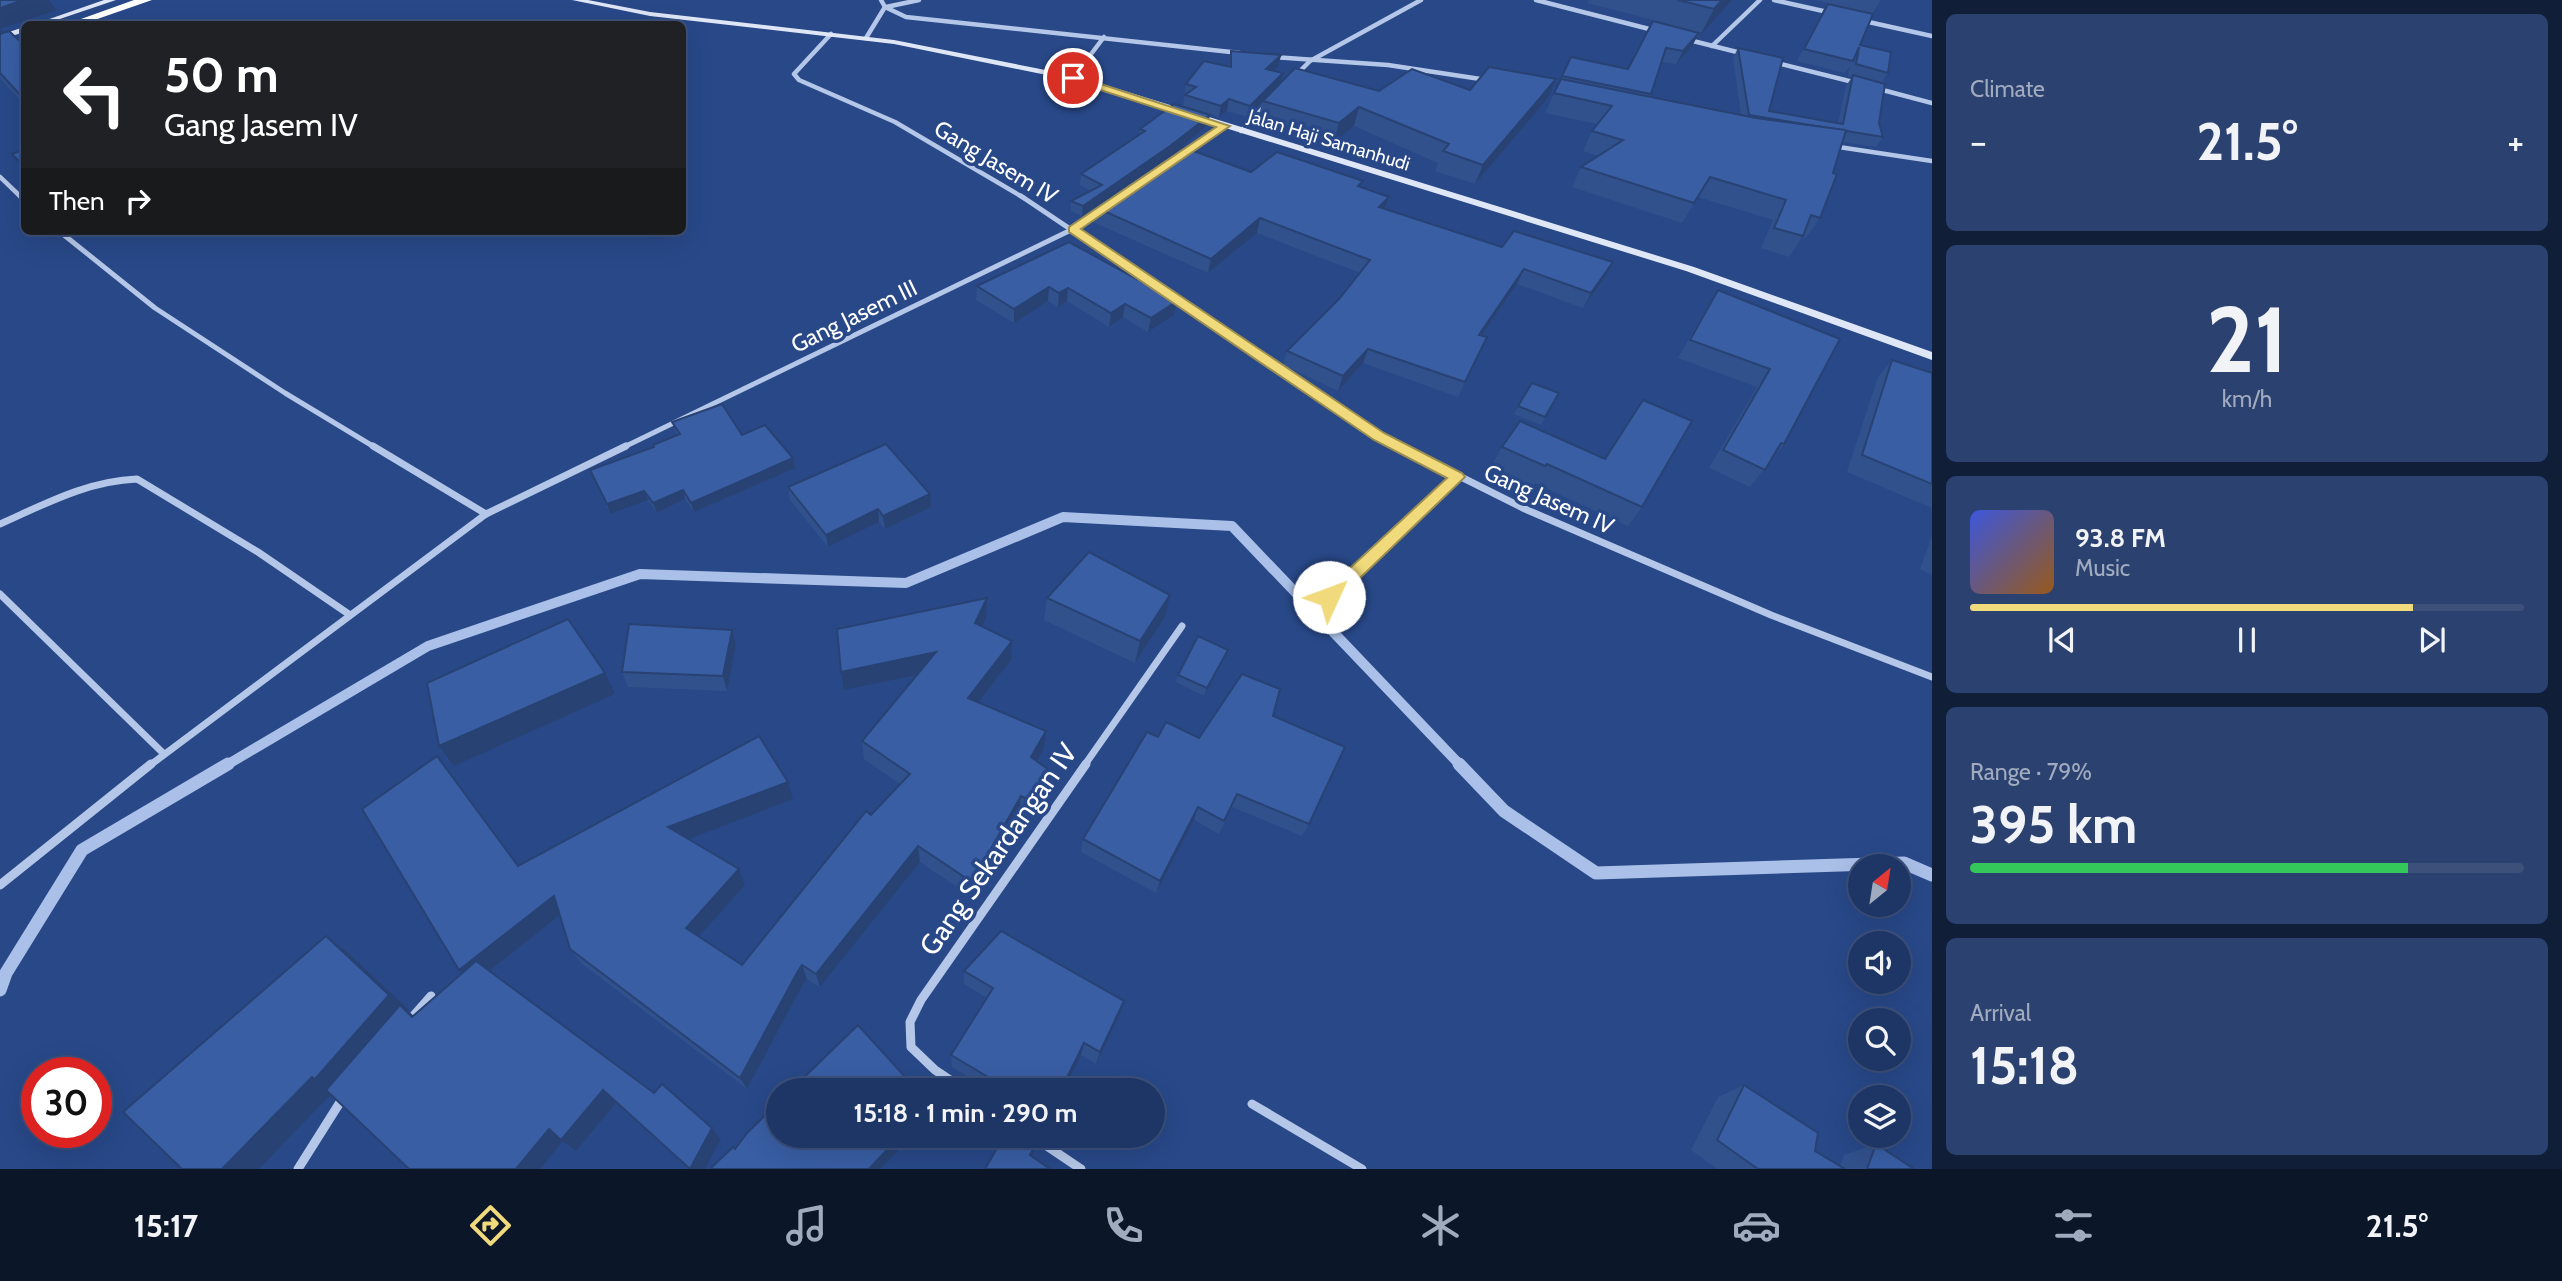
<!DOCTYPE html>
<html lang="en">
<head>
<meta charset="utf-8">
<style>
	body { margin:0; font-family:Cabin,sans-serif; background:#2b416f; color:#f1f3f6; height:100vh; display:flex; flex-direction:column; font-size:26px; white-space:nowrap }
	* { box-sizing:border-box; margin:0 }
	p { font-size:23px; color:#a1abbf }
	.icon { flex:none; width:38px; height:38px; fill:none; stroke:currentColor; stroke-width:2; stroke-linecap:round; stroke-linejoin:round }
	.map { position:relative; flex:1; overflow:hidden }
	.drawer { display:flex; flex-direction:column; gap:14px; padding:14px; background:#101e38; width:630px }
	.drawer>* { flex:none }
	.guide { position:absolute; left:21px; top:21px; width:665px; height:214px; border-radius:10px; box-shadow:0 7px 28px #0002,0 0 0 2px #3c507a; background:#202124; color:#fff; overflow:hidden }
	.needle { width:46px; rotate:30deg }
	.fabs { position:absolute; left:1848px; top:854px; display:grid; gap:14px }
	.fabs a { display:grid; place-items:center; width:63px; height:63px; border-radius:50%; background:#1e3666; box-shadow:0 7px 28px #0002,0 0 0 2px #3c507a; font-size:35px }
	.speed { position:absolute; left:21px; top:1057px; display:flex; gap:14px; font-size:35px; font-weight:700; text-align:center }
	.speed>* { display:grid; place-content:center; width:91px; height:91px; border-radius:50%; background:#1e3666; box-shadow:0 7px 28px #0002,0 0 0 2px #3c507a; line-height:1 }
	.speed .limit { border:10px solid #d22; background:#fff; color:#111 }
	.pin { position:absolute; display:grid; place-items:center; width:60px; height:60px; color:#fff; margin:-30px; border:4px solid #fff; border-radius:50%; box-shadow:0 2px 7px #0007 }
	.me { position:absolute; width:77px; margin:-38px; rotate:47deg; stroke-linejoin:round; filter:drop-shadow(0 0 5px #0008) }
	.turn { display:flex; align-items:center; gap:24px; height:147px; padding:0 28px; font-size:32px }
	.turn .icon { width:91px; height:91px; stroke-width:2.5 }
	.turn b { display:block; font-size:49px; line-height:60px }
	.then { display:flex; align-items:center; height:66px; padding:0 28px; background:#0003; gap:14px; font-size:26px }
	.big { font-size:52px; font-weight:700; line-height:1.1 }
	.drawer .tile { flex:1; display:flex; flex-direction:column; justify-content:center; gap:10px; min-width:0; padding:0 24px; border-radius:10px; background:#2b416f }
	.drawer .dial { align-items:center; gap:0 }
	.dial b { font-size:91px; line-height:1 }
	.song { display:flex; align-items:center; gap:21px }
	.cover { width:84px; height:84px; border-radius:10px; background:linear-gradient(135deg,hsl(230 70% 55%),hsl(30 70% 35%)) }
	.played { height:7px; border-radius:4px; background:linear-gradient(90deg,#f0da7b 80%,#3c507a 80%) }
	.keys { display:flex; justify-content:space-around; direction:ltr }
	.heat { display:flex; justify-content:space-between; align-items:center; font-size:38px; direction:ltr }
	.charge { height:10px; border-radius:5px; background:linear-gradient(90deg,#34c759 79%,#3c507a 0) }
	.trip { position:absolute; left:766px; top:1078px; width:399px; height:70px; border-radius:35px; background:#1e3666; box-shadow:0 7px 28px #0002,0 0 0 2px #3c507a; font-weight:700; line-height:70px; text-align:center }
	.menu { display:flex; height:112px; justify-content:space-around; align-items:center; background:#0c1629; color:#a1abbf }
	.menu .icon { width:49px; height:49px }
	.menu .current { color:#f0da7b }
	.menu b { font-size:32px; color:#f1f3f6 }
	main { display:flex; flex:1; min-height:0 }
	.map>svg:first-child { display:block }
	.lines { fill:none; stroke-linecap:round; stroke-linejoin:round }
	.stream-far1 { stroke:#aac0e9; stroke-width:10 }
	.stream { stroke:#aac0e9; stroke-width:13 }
	.street-far3 { stroke:#b5c7e8; stroke-width:4.5 }
	.street-far2 { stroke:#b5c7e8; stroke-width:5 }
	.street-far1 { stroke:#b5c7e8; stroke-width:7 }
	.street { stroke:#b5c7e8; stroke-width:9 }
	.secondary { fill:#dfe7f7; fill-rule:evenodd }
	.highway { fill:#fff; fill-rule:evenodd }
	.wall { fill:#31518d }
	.shaded-wall { fill:#284273 }
	.building { fill:#395ea4; stroke:#284273; stroke-width:2 }
	.route { fill:#f0da7b; stroke:#9c8e50; stroke-width:2 }
	.labels { text-anchor:middle; dominant-baseline:central; stroke-width:7; stroke-linejoin:round; paint-order:stroke }
	.far-street-label { font-size:19px; fill:#fff; stroke:#284888 }
	.street-label { font-size:23px; fill:#fff; stroke:#284888 }
	.near-street-label { font-size:28px; fill:#fff; stroke:#284888 }
</style>
</head>
<body>
<main>
<div class="map">
<svg width="1932" height="1169" viewBox="0 0 1932 1169">
	<rect width="100%" height="100%" fill="#284888"/>
	<g class="lines">
		<path class="stream-far1" d="M225 766 428 646 640 574 906 583 1063 517 1232 526 1461 766"/>
		<g class="stream">
			<path d="M1459 764 1504 811 1596 873 1904 863 1932 875"/>
			<path d="M0 990 6 973 82 850 228 764"/>
		</g>
		<g class="street-far3">
			<path d="M881 0 885 7 906 17 1240 53"/>
			<path d="M1536 0 1657 31"/>
			<path d="M1774 0 1832 13"/>
			<path d="M886 7 919 0"/>
			<path d="M1864 21 1932 36"/>
			<path d="M831 34 794 74 799 80 895 122 1024 198"/>
			<path d="M866 38 885 7"/>
			<path d="M1685 39 1745 54"/>
			<path d="M1712 46 1760 0"/>
			<path d="M1273 57 1388 65 1487 80"/>
			<path d="M1773 62 1857 83"/>
			<path d="M1296 75 1310 61 1421 0"/>
			<path d="M1073 78 1104 37"/>
			<path d="M1875 88 1932 103"/>
			<path d="M1241 131 1265 106"/>
			<path d="M1832 146 1932 161"/>
			<path d="M1185 153 1224 126"/>
			<path d="M0 177 22 198"/>
		</g>
		<g class="street-far2">
			<path d="M20 196 24 200"/>
			<path d="M1021 196 1379 436 1403 448"/>
			<path d="M59 231 155 308 285 393 376 448"/>
			<path d="M622 448 1073 229 1100 211"/>
		</g>
		<g class="street-far1">
			<path d="M373 446 486 514"/>
			<path d="M1399 446 1525 509 1771 615 1932 677"/>
			<path d="M0 524C45 504 87 481 137 479L258 552 350 615"/>
			<path d="M0 594 164 754"/>
			<path d="M1329 597 1457 477"/>
			<path d="M149 766 486 514 626 446"/>
			<path d="M1084 766 1182 626"/>
		</g>
		<g class="street">
			<path d="M0 885 151 764"/>
			<path d="M409 1021 431 996"/>
			<path d="M965 1090 935 1070 911 1047 910 1022 921 1000 1086 764"/>
			<path d="M1252 1104 1362 1169"/>
			<path d="M1032 1136 1081 1169"/>
			<path d="M298 1169 344 1096"/>
		</g>
		<g class="secondary">
			<path d="M104 0H116L45 24H35Z"/>
			<path d="M572 0H588L650 12 894 40 1076 76 1694 267 1932 352V360L1686 271 1071 80 894 44 650 16Z"/>
			<path d="M24 27V32L0 40V35Z"/>
		</g>
		<g class="highway">
			<path d="M134 0H152L83 24H67Z"/>
			<path d="M24 37V45L0 53V45Z"/>
		</g>
	</g>
	<g class="wall">
		<path d="M1589 0H1732L1699 37H1697L1692 46 1676 64 1661 62 1650 96 1741 115 1733 58 1738 48 1769 111 1838 123 1846 86 1852 77 1848 76 1850 66 1845 73 1797 61 1827 3 1815 0H1881L1872 14 1860 45 1888 73 1881 83 1879 123 1883 137 1876 147 1843 142 1820 218 1806 238 1802 237 1789 257 1761 248 1773 220 1698 197 1682 223 1572 187 1581 167 1598 156 1583 151 1592 131 1598 124 1545 113 1571 57 1628 69 1653 20 1587 3Z"/>
		<path d="M0 34 24 45V104L0 78Z"/>
		<path d="M1231 51 1281 55 1278 67 1274 71 1280 83 1379 91 1470 90 1556 79 1548 98 1475 184 1435 171 1438 163 1354 126 1333 143 1258 120 1262 103 1248 117 1227 111 1219 117 1183 106 1186 84 1229 66Z"/>
		<path d="M1208 125 1169 157 1251 172 1361 187 1389 197 1385 209 1502 247 1613 262 1605 277 1583 308 1517 284 1482 335 1487 337 1458 397 1363 363 1338 391 1283 365 1287 351 1339 299 1360 273 1257 233 1208 273 1093 222 1095 208 1082 216 1071 211V201L1091 191 1080 185 1081 174 1139 135 1140 129Z"/>
		<path d="M24 150V170L12 154Z"/>
		<path d="M1069 242 1174 315 1148 332 1123 317 1109 327 1067 301 1058 307 1048 301 1014 323 976 300 977 286Z"/>
		<path d="M1718 290 1840 339 1784 444 1750 487 1709 468 1757 387 1678 358 1707 307Z"/>
		<path d="M1892 360 1932 373V508L1847 472 1878 377Z"/>
		<path d="M1532 383 1559 393 1541 425 1514 414Z"/>
		<path d="M1520 421 1642 507 1628 526 1535 483 1533 486 1491 467 1502 447Z"/>
		<path d="M672 422 742 435 793 458 795 468 694 512 685 499 657 513 648 500 610 514 590 470 653 447V445L677 435Z"/>
		<path d="M788 487 931 507 885 529 879 522 828 547 790 500Z"/>
		<path d="M1932 536V575L1920 569Z"/>
		<path d="M1047 598 1165 617 1135 663 1044 620Z"/>
		<path d="M986 618 982 626 1011 660 979 702 1046 731 1044 748 1036 761 1049 770 1047 787 1027 817 1019 813 972 897 920 862 820 987 807 979 803 984 747 1089 581 963 570 949 560 915 490 971 654 1093 712 1128 721 1139 705 1169H689L616 1103 576 1151 563 1141 331 1094 259 1169H182L326 936 347 952 413 1016 462 973 519 866 793 799 688 839 739 869 745 885 699 936 742 965 871 815 900 784 864 759 862 741 917 675 844 690Z"/>
		<path d="M732 630 736 645 727 691 628 687 622 672Z"/>
		<path d="M1225 657 1204 696 1176 682 1178 675Z"/>
		<path d="M1273 716 1309 824 1302 836 1232 807 1219 834 1194 820 1156 893 1081 852 1083 839 1199 738Z"/>
		<path d="M964 971 1124 1001 1120 1014 1096 1064 1081 1055 1064 1090H990L952 1067 951 1055 987 998 964 984Z"/>
		<path d="M1744 1085 1815 1151 1840 1166 1844 1155 1876 1144 1914 1169H1717L1691 1150 1718 1097Z"/>
	</g>
	<g class="shaded-wall">
		<path d="M23 0H49L56 10 0 29 2 32 0 33V8Z"/>
		<path d="M1722 0H1732L1699 37 1714 9Z"/>
		<path d="M1699 33 1692 46 1676 64 1683 51Z"/>
		<path d="M1281 55 1278 67 1264 80 1266 69Z"/>
		<path d="M1283 73 1280 84 1248 117 1250 106Z"/>
		<path d="M1556 79 1548 98 1475 184 1483 165Z"/>
		<path d="M1229 99 1227 111 1219 117 1221 106Z"/>
		<path d="M1359 107 1354 126 1333 143 1339 123Z"/>
		<path d="M1210 115 1208 125 1169 157 1082 216 1083 206Z"/>
		<path d="M1389 197 1384 211 1379 207Z"/>
		<path d="M1260 218 1257 233 1208 273 1211 259Z"/>
		<path d="M1613 262 1605 277 1583 308 1591 293Z"/>
		<path d="M1524 269 1517 284 1472 349 1479 335Z"/>
		<path d="M1049 287 1048 301 1014 323V309Z"/>
		<path d="M1068 288 1067 301 1058 307 1059 293Z"/>
		<path d="M1177 301 1174 315 1148 332 1151 318Z"/>
		<path d="M1125 304 1123 317 1109 327 1111 313Z"/>
		<path d="M1368 349 1363 363 1338 391 1343 376Z"/>
		<path d="M793 458 795 468 694 512 691 503Z"/>
		<path d="M683 490 685 499 657 513 653 503Z"/>
		<path d="M644 491 648 500 610 514 607 504Z"/>
		<path d="M930 494 931 507 885 529 883 516Z"/>
		<path d="M878 509 879 522 828 547 826 535Z"/>
		<path d="M1170 595 1165 617 1135 663 1140 641Z"/>
		<path d="M987 598 986 618 975 642V623Z"/>
		<path d="M732 630 736 645 727 691 723 676Z"/>
		<path d="M1012 641 1011 660 968 716V698Z"/>
		<path d="M1228 650 1225 657 1204 696 1207 688Z"/>
		<path d="M936 652 937 671 844 690 841 672Z"/>
		<path d="M605 673 615 694 454 766 439 746Z"/>
		<path d="M1046 731 1044 748 1029 775 1031 757Z"/>
		<path d="M1049 770 1047 787 1027 817 1029 800Z"/>
		<path d="M788 782 793 799 676 844 668 827Z"/>
		<path d="M1021 796 1019 813 972 897V882Z"/>
		<path d="M1198 807 1194 820 1156 893 1160 881Z"/>
		<path d="M918 846 920 862 820 987 816 974Z"/>
		<path d="M739 869 745 885 694 942 686 928Z"/>
		<path d="M554 896 565 911 473 984 459 970Z"/>
		<path d="M326 936 347 952 409 1010 408 1011 419 1020 335 1090 259 1169H222L312 1077Z"/>
		<path d="M802 965 807 979 803 984 747 1089 740 1078 798 971Z"/>
		<path d="M1124 1001 1120 1014 1096 1064 1100 1052Z"/>
		<path d="M1084 1043 1081 1055 1064 1090H1061Z"/>
		<path d="M603 1090 616 1103 576 1151 563 1141 540 1169H516L549 1129Z"/>
		<path d="M712 1128 721 1139 705 1169H690Z"/>
		<path d="M900 1136H912L880 1169H869Z"/>
		<path d="M1039 1138 1036 1147 1028 1165 1030 1155Z"/>
	</g>
	<g class="building">
		<path d="M0 0H23L0 8Z"/>
		<path d="M1678 0H1722L1714 9Z"/>
		<path d="M1828 4 1873 14 1860 45 1891 52 1888 73 1856 64 1859 47 1853 61 1804 49Z"/>
		<path d="M1653 21 1699 33 1683 51 1666 48 1651 94 1562 76 1571 57 1628 69Z"/>
		<path d="M9 31 24 45V99L0 73V34Z"/>
		<path d="M1738 48 1783 58 1769 111 1843 124 1853 75 1885 84 1879 123 1883 137 1749 115Z"/>
		<path d="M1231 51 1281 55 1266 69 1283 73 1250 106 1229 99 1221 106 1185 95 1196 87 1186 84 1204 61 1231 67Z"/>
		<path d="M1489 67 1556 79 1483 165 1443 151 1449 144 1359 107 1339 123 1263 101 1295 68 1379 91 1412 69 1470 90Z"/>
		<path d="M1561 79 1756 118 1846 130 1833 173 1837 174 1820 218 1811 215 1803 236 1774 228 1786 200 1710 177 1694 203 1581 167 1623 140 1592 131 1612 106 1554 93Z"/>
		<path d="M1174 104 1210 115 1170 146 1083 206 1071 201 1102 185 1081 174 1145 131 1140 129Z"/>
		<path d="M1183 147 1251 172 1277 152 1363 181 1358 186 1389 197 1379 207 1502 247 1514 231 1613 262 1591 293 1524 269 1479 335 1487 337 1465 382 1368 349 1343 376 1287 351 1339 299 1370 260 1260 218 1211 259 1095 207Z"/>
		<path d="M24 150V166L12 154Z"/>
		<path d="M1069 242 1177 301 1151 318 1125 304 1111 313 1068 288 1059 293 1049 287 1014 309 977 286Z"/>
		<path d="M1718 290 1840 339 1784 444 1781 443 1765 470 1723 450 1770 369 1690 340Z"/>
		<path d="M1892 360 1932 373V484L1862 455Z"/>
		<path d="M1532 383 1559 393 1545 417 1518 406Z"/>
		<path d="M1643 400 1692 421 1642 507 1547 464 1545 466 1502 447 1520 421 1605 459Z"/>
		<path d="M722 404 742 435 765 425 793 458 691 503 683 490 653 503 644 491 607 504 590 470 654 447 653 445 680 434 672 422Z"/>
		<path d="M886 444 930 494 883 516 878 509 826 535 788 487Z"/>
		<path d="M1089 552 1170 595 1140 641 1047 598Z"/>
		<path d="M987 598 975 623 1012 641 968 698 1046 731 1031 757 1049 770 1029 800 1021 796 972 882 918 846 816 974 802 965 798 971 740 1078 570 949 554 896 459 970 362 809 437 756 518 866 759 736 788 782 668 827 739 869 686 928 742 965 866 811 871 815 910 774 862 741 936 652 841 672 837 629Z"/>
		<path d="M568 619 605 673 439 746 427 683Z"/>
		<path d="M629 624 732 630 723 676 622 672Z"/>
		<path d="M1198 636 1228 650 1207 688 1178 675Z"/>
		<path d="M1242 674 1280 689 1273 716 1345 747 1309 824 1237 794 1224 821 1198 807 1160 881 1083 839 1147 732 1158 737 1166 722 1199 738Z"/>
		<path d="M1001 931 1124 1001 1100 1052 1084 1043 1061 1090H1010L951 1055 993 988 964 971Z"/>
		<path d="M326 936 389 995 315 1079 312 1077 222 1169H182L123 1112Z"/>
		<path d="M476 961 654 1093 662 1084 712 1128 690 1169 603 1090 561 1140 549 1129 516 1169H409L326 1090 400 1005 412 1017Z"/>
		<path d="M858 1025 917 1090H791Z"/>
		<path d="M1744 1085 1818 1133 1815 1151 1845 1169H1758L1717 1140Z"/>
		<path d="M779 1102V1136H900L869 1169H710L733 1147 735 1149 748 1132Z"/>
		<path d="M1004 1136H1036L1039 1138 1030 1155 1050 1169H985Z"/>
		<path d="M1876 1144 1914 1169H1867Z"/>
	</g>
	<path class="route" d="M1073 75 1230 126 1081 229 1384 433 1462 473 1465 477 1335 602H1323L1321 597 1323 593 1447 478 1374 440 1069 232V227L1216 127 1069 80 1068 78Z"/>
	<g class="labels">
		<g class="far-street-label">
			<text transform="translate(1329 140) rotate(17)">Jalan Haji Samanhudi</text>
		</g>
		<g class="street-label">
			<text transform="translate(996 162) rotate(31)">Gang Jasem IV</text>
			<text transform="translate(854 316) rotate(-26)">Gang Jasem III</text>
			<text transform="translate(1549 499) rotate(24)">Gang Jasem IV</text>
		</g>
		<g class="near-street-label">
			<text transform="translate(998 849) rotate(-55)">Gang Sekardangan IV</text>
		</g>
	</g>
</svg>
<div class="fabs">
<a><svg class="needle" viewBox="-14 -14 28 28"><path d="M0-13l5 13h-10z" fill="#e53935"/><path d="M0 13l5-13h-10z" fill="#a1abbf"/></svg></a>
<a><svg class="icon" aria-label="sound" viewBox="0 0 24 24"><path d="M4 9h4l5-4v14l-5-4H4zM17 9q2 3 0 6"/></svg></a>
<a><svg class="icon" aria-label="search" viewBox="0 0 24 24"><circle cx="10" cy="10" r="6"/><path d="M15 15l6 6"/></svg></a>
<a><svg class="icon" aria-label="layers" viewBox="0 0 24 24"><path d="M12 4l9 5-9 5-9-5zM3 14l9 5 9-5"/></svg></a>
</div>
<div class="speed"><div class="limit">30</div></div>
<div class="pin" style="left:1073px;top:78px;background:#d93025"><svg class="icon" aria-label="arrive" viewBox="0 0 24 24"><path d="M6 21V4h12l-3 4 3 4H6"/></svg></div>
<svg class="me" style="left:1329px;top:597px" viewBox="-20 -20 40 40"><circle r="19" fill="#fff"/><path d="M0-13L10 11 0 6-10 11z" fill="#f0da7b"/></svg>
<div class="trip">15:18 · 1 min · 290 m</div>
<div class="guide">
<div class="turn"><svg class="icon" aria-label="left" viewBox="0 0 24 24"><path d="M17 20v-9H6M10 6l-5 5 5 5"/></svg><div><b>50 m</b>Gang Jasem IV</div></div>
<div class="then">Then<svg class="icon" aria-label="right" viewBox="0 0 24 24"><path d="M7 20v-9h11M14 6l5 5-5 5"/></svg></div>
</div>
</div>
<section class="drawer">
<div class="tile"><p>Climate</p>
<div class="heat"><a>−</a><b class="big">21.5°</b><a>+</a></div>
</div>
<div class="tile dial"><b>21</b><p>km/h</p></div>
<div class="tile">
<div class="song"><i class="cover"></i><div><b>93.8 FM</b><p>Music</p></div></div>
<div class="played"></div>
<div class="keys"><svg class="icon" aria-label="previous" viewBox="0 0 24 24"><path d="M18 5L8 12l10 7zM5 5v14"/></svg><svg class="icon" aria-label="pause" viewBox="0 0 24 24"><path d="M8 5v14M16 5v14"/></svg><svg class="icon" aria-label="next" viewBox="0 0 24 24"><path d="M6 5l10 7-10 7zM19 5v14"/></svg></div>
</div>
<div class="tile"><p>Range · 79%</p><b class="big">395 km</b><div class="charge"></div></div>
<div class="tile"><p>Arrival</p><b class="big">15:18</b></div>
</section>
</main>
<nav class="menu">
<b>15:17</b>
<svg class="icon current" aria-label="directions" viewBox="0 0 24 24"><path d="M12 3l9 9-9 9-9-9zM9 14v-3h6M13 9l2 2-2 2"/></svg>
<svg class="icon" aria-label="music" viewBox="0 0 24 24"><path d="M9 18V5l10-2v13"/><circle cx="6" cy="18" r="3"/><circle cx="16" cy="16" r="3"/></svg>
<svg class="icon" aria-label="phone" viewBox="0 0 24 24"><path d="M5 4h4l2 5-3 2q2 4 5 5l2-3 5 2v4C11 20 4 13 5 4z"/></svg>
<svg class="icon" aria-label="climate" viewBox="0 0 24 24"><path d="M12 3v18M4 7l16 10M4 17L20 7"/></svg>
<svg class="icon" aria-label="car" viewBox="0 0 24 24"><path d="M5 17H2v-5l4-1 3-4h7l3 4 3 1v5h-3M9 17h6M6 11h13"/><circle cx="7" cy="17" r="2"/><circle cx="17" cy="17" r="2"/></svg>
<svg class="icon" aria-label="filters" viewBox="0 0 24 24"><path d="M4 7h16M4 17h16"/><circle cx="9" cy="7" r="2"/><circle cx="15" cy="17" r="2"/></svg>
<b>21.5°</b>
</nav>
</body>
</html>
